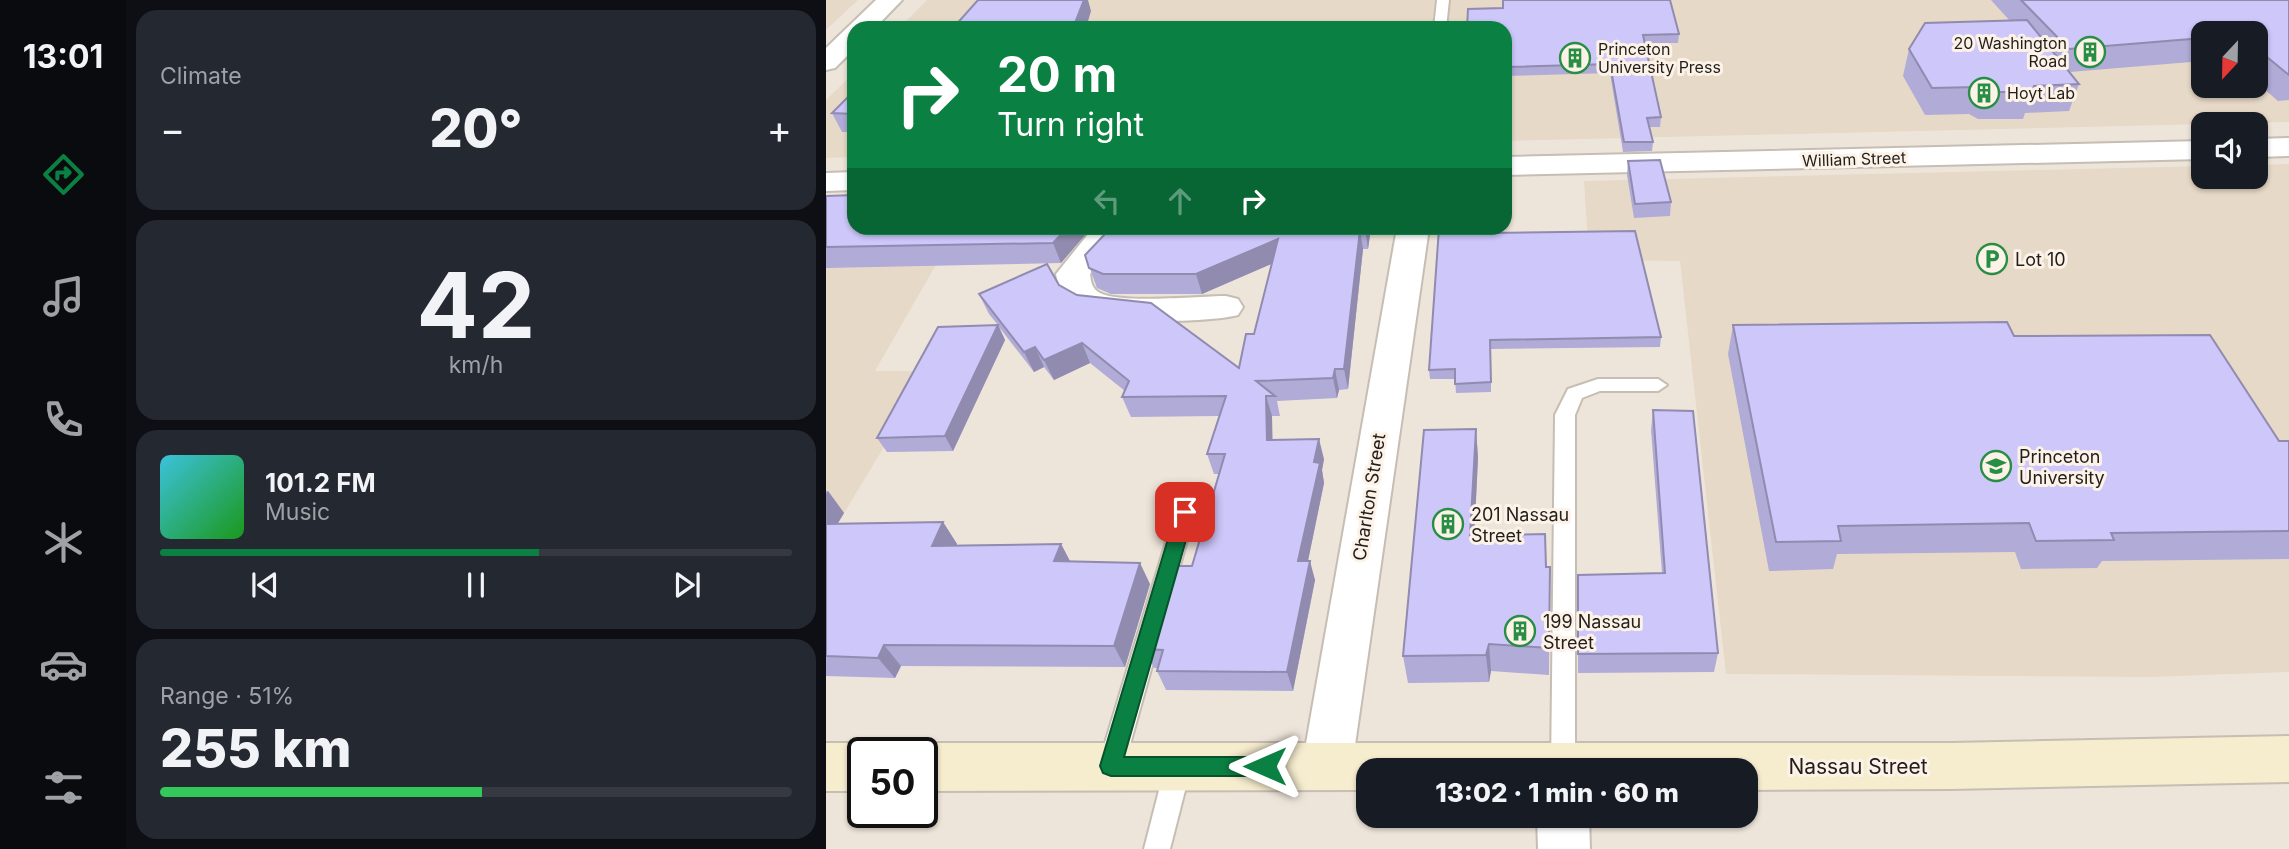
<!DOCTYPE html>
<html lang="en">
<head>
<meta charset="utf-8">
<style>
	body { margin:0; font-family:Inter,sans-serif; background:#242831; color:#f1f3f6; height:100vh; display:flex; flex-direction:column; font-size:26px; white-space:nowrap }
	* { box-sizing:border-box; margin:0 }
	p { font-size:23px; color:#9ea1a6 }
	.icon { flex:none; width:38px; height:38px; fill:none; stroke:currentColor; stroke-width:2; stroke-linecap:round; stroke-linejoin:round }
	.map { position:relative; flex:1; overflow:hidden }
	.panel { display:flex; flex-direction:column; gap:10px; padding:10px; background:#0d0f14; width:700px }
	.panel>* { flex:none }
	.top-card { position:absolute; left:21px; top:21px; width:665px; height:214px; border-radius:21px; box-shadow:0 2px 5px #0004; background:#0b8043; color:#fff; overflow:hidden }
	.needle { width:46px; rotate:202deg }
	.controls { position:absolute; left:1365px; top:21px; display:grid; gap:14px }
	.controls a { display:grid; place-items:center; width:77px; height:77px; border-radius:14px; background:#171b24; box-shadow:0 2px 5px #0004; font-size:35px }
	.speed { position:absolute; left:21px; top:737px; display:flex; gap:14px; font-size:35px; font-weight:700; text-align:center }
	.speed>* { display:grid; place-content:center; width:91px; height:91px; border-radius:50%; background:#171b24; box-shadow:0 2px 5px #0004; line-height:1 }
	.speed .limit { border:4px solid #111; border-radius:10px; background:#fff; color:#111 }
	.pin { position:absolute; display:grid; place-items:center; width:60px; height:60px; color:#fff; margin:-30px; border-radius:14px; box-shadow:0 4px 10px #0006 }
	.me { position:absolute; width:77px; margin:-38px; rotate:270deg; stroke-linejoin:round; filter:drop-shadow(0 0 5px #0008) }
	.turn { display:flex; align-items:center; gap:24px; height:147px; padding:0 35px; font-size:32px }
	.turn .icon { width:91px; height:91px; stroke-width:2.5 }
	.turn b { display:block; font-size:49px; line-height:60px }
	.lanes { display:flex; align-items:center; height:66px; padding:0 35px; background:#0003; justify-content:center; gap:35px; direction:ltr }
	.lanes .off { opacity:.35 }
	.big { font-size:52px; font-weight:800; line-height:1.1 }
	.panel .card { flex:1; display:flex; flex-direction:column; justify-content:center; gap:10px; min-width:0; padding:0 24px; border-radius:21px; background:#242831 }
	.panel .dial { align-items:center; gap:0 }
	.dial b { font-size:91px; line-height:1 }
	.song { display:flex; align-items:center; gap:21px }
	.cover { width:84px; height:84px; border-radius:10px; background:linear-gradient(135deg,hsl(190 70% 55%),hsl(120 70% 35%)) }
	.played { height:7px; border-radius:4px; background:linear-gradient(90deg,#0b8043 60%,#363941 60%) }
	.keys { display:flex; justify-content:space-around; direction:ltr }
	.heat { display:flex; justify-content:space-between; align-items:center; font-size:38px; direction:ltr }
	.charge { height:10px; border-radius:5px; background:linear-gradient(90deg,#34c759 51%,#363941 0) }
	.trip { position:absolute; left:530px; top:758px; width:402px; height:70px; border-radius:21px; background:#171b24; box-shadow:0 2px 5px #0004; font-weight:800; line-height:70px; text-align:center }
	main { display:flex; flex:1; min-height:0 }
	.menu { display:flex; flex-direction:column; width:126px; justify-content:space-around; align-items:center; background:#090b0e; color:#9ea1a6 }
	.menu .icon { width:49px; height:49px }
	.menu .on { color:#0b8043 }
	.menu b { font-size:32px; color:#f1f3f6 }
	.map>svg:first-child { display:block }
	.built { fill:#e7d9c7; fill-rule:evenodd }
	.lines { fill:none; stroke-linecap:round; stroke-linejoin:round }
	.lane-casing { stroke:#c6bdb3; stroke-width:4 }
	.street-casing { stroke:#c6bdb3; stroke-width:4 }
	.secondary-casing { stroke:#c6bdb3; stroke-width:4 }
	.lane { fill:#fff; fill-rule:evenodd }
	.street { fill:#fff; fill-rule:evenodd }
	.secondary { fill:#f6ecce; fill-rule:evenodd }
	.wall { fill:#b0abd7 }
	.shaded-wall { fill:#908baf }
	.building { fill:#cdc7fa; stroke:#908baf; stroke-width:2 }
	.route { fill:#0b8043; stroke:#07532c; stroke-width:2 }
	.labels { text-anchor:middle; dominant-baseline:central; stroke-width:6; stroke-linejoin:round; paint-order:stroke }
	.far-poi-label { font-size:16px; fill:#221f1b; stroke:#fcf2e7; text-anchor:start }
	.far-street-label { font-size:16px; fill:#221f1b; stroke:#fcf2e7 }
	.poi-label { font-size:18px; fill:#221f1b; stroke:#fcf2e7; text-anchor:start }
	.street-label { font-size:18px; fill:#221f1b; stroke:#fcf2e7 }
	.near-street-label { font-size:21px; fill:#221f1b; stroke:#fcf2e7 }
</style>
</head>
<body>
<main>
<nav class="menu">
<b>13:01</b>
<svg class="icon on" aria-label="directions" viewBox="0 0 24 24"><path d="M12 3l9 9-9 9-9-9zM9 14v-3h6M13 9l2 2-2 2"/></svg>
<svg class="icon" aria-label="music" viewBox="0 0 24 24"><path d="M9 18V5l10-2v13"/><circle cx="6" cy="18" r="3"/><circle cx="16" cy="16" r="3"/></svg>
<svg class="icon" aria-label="phone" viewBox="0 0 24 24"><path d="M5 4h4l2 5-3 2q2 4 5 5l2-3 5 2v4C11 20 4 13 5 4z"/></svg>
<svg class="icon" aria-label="climate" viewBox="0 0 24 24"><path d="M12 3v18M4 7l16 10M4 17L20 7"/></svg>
<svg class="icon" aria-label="car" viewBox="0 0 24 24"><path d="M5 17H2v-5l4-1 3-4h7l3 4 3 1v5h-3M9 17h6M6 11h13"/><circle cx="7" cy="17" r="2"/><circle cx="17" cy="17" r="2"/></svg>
<svg class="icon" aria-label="filters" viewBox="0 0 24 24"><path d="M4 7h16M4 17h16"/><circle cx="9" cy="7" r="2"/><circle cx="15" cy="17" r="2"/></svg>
</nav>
<section class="panel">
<div class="card"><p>Climate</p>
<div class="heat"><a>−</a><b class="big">20°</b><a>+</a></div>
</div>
<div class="card dial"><b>42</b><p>km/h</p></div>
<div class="card">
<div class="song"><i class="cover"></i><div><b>101.2 FM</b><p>Music</p></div></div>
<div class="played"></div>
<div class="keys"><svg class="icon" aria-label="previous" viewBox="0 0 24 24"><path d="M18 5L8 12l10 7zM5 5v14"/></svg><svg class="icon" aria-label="pause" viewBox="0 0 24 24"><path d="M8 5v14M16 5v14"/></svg><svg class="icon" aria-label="next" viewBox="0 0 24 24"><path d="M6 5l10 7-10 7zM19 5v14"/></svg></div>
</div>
<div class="card"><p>Range · 51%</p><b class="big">255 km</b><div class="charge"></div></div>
</section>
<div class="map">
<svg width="1463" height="849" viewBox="0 0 1463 849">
	<rect width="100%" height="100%" fill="#eee5da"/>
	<g class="built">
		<path d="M0 0H32L0 30Z"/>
		<path d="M101 0H1463V122L679 141V28H73ZM1377 33H1430V86H1377Z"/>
		<path d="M28 73V157L0 158V100Z"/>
		<path d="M1463 164V672L1325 677 900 674 854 261 763 260 758 181 1377 166V177H1430V165Z"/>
		<path d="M0 202 28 228H131L49 371H104L18 513H0Z"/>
	</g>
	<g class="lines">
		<g class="lane-casing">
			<g id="lane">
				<path d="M611 0H623L620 28H608Z"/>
				<path d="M772 379H832L841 385 832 391H774L756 398 749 415V766L747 770H725L729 415 742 389Z"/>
				<path d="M359 504 366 506 369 512 298 766 294 774 285 778 276 774 272 766 349 512 352 506Z"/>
				<path d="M352 755 361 759 365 767 344 849H318L339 767 343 759Z"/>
			</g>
		</g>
		<g class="street-casing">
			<g id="street">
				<path d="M50 0H76L49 28H28V49L9 68 0 70V48Z"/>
				<path d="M1463 138V156L1430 157V139Z"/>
				<path d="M1377 141V159L679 175V157Z"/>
				<path d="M28 172V190L0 191V173Z"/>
				<path d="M267 228H299L286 250 264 274C265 282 266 289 274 293 295 304 373 296 400 296L412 299 417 307 412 315C382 323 272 325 247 307 237 299 232 286 230 274Z"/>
				<path d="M571 228H603L526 766 519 783 501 789 483 783 476 766Z"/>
				<path d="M711 816H763L764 849H712Z"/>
			</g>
		</g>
		<g class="secondary-casing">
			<g id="secondary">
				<path d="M1463 736V782L1125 789 920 790V770H542V790L96 791V752H77L96 743H1125Z"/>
				<path d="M0 743H37L55 750 37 752V791H0Z"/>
			</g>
		</g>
		<use href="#lane" class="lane"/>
		<use href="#street" class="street"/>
		<use href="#secondary" class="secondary"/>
	</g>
	<g class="wall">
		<path d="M1165 0H1463V100L1452 101 1430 82V33H1377V61L1244 72 1253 84 1243 111 1199 113 1197 119H1152L1143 114 1099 115 1077 76 1083 49 1184 21Z"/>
		<path d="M679 28 853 34 852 43H819L835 117 834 127H823L827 142 826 151 797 152 784 73 679 76Z"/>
		<path d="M28 91V132H16L6 113Z"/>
		<path d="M802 161 845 202 844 216 808 218 801 175Z"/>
		<path d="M0 196 28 228H265L235 263 0 268Z"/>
		<path d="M545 228 542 249H537L522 389 513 390 511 398 451 401 454 416H446V440L498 459 496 470 498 483 482 561 489 580 467 691 340 690 331 671 332 668H328L319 649 366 566 393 474H388L381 454 393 416 305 417 296 397 299 391 264 363 228 380 218 367 208 372 173 327 179 340 127 451 61 452 51 438 172 325 163 314 153 294 233 285 251 295 413 368 428 334 446 263 376 294H285L271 288 259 255 281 232Z"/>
		<path d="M665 233 835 337 834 347 665 349V392L630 393 629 379H604L603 370Z"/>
		<path d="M907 325 1188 336 1453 441H1463V559L1276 561 1271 568 1195 569 1189 552 1011 554 1007 569 943 571 902 354Z"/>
		<path d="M827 410 892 653 888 672 752 673V575L836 573 825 430Z"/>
		<path d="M650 429 652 458 648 536 720 567H724L723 675 665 671 663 682 582 683 577 656Z"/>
		<path d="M0 491H2L18 513 12 523 117 522 131 544V545L235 544 244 561 324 584 299 667 75 666 69 678 0 676Z"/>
	</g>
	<g class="shaded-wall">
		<path d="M258 0H262L265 11 260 28H247Z"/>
		<path d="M241 228H265L235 263 227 243Z"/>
		<path d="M539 228H545L542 249 539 229Z"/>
		<path d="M534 230 537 249 522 389 518 369Z"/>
		<path d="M452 239 457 259 376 294 370 274Z"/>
		<path d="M172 325 179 340 127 451 119 436Z"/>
		<path d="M256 343 264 363 228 380 218 360Z"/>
		<path d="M209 347 218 367 208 372 198 352Z"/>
		<path d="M509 369 513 390 511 398 507 378Z"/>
		<path d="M440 396 446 416 447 460 441 440Z"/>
		<path d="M650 429 652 458 647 564 644 536Z"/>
		<path d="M493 439 498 459 496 470 498 483 478 580 472 561 488 462Z"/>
		<path d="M2 491 18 513 0 543V494Z"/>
		<path d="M117 522 131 544 121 567 106 546Z"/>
		<path d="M235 544 246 565 228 561Z"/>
		<path d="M484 561 489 580 467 691 461 672Z"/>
		<path d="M314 563 324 584 299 667 288 646Z"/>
		<path d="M663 644 665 671 663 682 660 655Z"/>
		<path d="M58 645 75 666 69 678 52 658Z"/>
	</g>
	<g class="building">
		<path d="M152 0H258L247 28H127Z"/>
		<path d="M677 0H844L853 34 817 35 835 117 821 118 827 142H798L784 64 679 67V28H641L642 9 677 8Z"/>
		<path d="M1195 0H1463V75L1430 48V33H1377V38L1243 49Z"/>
		<path d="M1201 20 1253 84 1208 86 1206 92H1160L1151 87 1106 88 1083 49 1099 23Z"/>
		<path d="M28 91V114L6 113Z"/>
		<path d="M834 160 845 202 809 204 802 161Z"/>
		<path d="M28 195V228H241L227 243 0 247V196Z"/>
		<path d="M283 228H539V229L534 230 518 369H509L507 378 430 381 449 396H440L441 440 493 439 488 462 494 463 472 561H484L461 672 331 671 337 650 319 649 343 566H366L399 454H381L400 396 296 397 303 381 256 343 218 360 209 347 198 352 153 294 221 264 233 285 251 295 325 303 413 368 420 334H428L452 239 370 274H277L263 268 259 255 281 232Z"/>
		<path d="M613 228H664V233L809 231 835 337 664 340 665 382 629 384V369L603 370Z"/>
		<path d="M1181 322 1188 336 1384 335 1453 441H1463V531L1285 533 1288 540 1210 541 1203 523 1012 526 1015 541 950 542 907 325Z"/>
		<path d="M172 325 119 436 51 438 112 327Z"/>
		<path d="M827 410 867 411 892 653 752 654V575L839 573Z"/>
		<path d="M650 429 644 536 719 534 720 567H724L723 648 663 644 660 655 577 656 598 430Z"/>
		<path d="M117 522 106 546 235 544 228 561 314 563 288 646 58 645 52 658 0 656V524Z"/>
	</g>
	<path class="route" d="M359 505 368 512 298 757H439L447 759 450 766 447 773 439 776H285L277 773 274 766 350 512Z"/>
	<defs>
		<g id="building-ring" transform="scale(1.575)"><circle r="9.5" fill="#fcf2e7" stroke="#278e44" stroke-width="1.5"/><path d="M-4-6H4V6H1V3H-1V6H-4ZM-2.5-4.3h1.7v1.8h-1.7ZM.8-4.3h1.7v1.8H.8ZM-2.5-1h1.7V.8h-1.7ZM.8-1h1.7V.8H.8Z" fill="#278e44"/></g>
		<g id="parking-ring" transform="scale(1.575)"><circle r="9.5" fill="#fcf2e7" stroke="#278e44" stroke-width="1.5"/><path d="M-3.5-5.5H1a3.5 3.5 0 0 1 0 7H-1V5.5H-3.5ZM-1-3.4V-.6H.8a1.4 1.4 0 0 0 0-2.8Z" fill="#278e44"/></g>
		<g id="university-ring" transform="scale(1.575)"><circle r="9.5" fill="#fcf2e7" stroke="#278e44" stroke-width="1.5"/><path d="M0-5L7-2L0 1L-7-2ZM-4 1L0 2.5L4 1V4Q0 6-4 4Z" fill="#278e44"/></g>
	</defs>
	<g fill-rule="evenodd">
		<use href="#building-ring" x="1264" y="52"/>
		<use href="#building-ring" x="749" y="58"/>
		<use href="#building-ring" x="1158" y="93"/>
		<use href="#parking-ring" x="1166" y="259"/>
		<use href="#university-ring" x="1170" y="466"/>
		<use href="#building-ring" x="622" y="524"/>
		<use href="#building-ring" x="694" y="631"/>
	</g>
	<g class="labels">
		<g class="far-poi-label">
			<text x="1241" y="43" text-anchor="end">20 Washington<tspan x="1241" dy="18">Road</tspan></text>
			<text x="772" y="49">Princeton<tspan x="772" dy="18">University Press</tspan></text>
			<text x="1181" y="93">Hoyt Lab</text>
		</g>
		<g class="far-street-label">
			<text transform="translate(1028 159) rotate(-2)">William Street</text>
		</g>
		<g class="poi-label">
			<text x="1189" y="259">Lot 10</text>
			<text x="1193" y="456">Princeton<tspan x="1193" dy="21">University</tspan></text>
			<text x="645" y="514">201 Nassau<tspan x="645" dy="21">Street</tspan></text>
			<text x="717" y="621">199 Nassau<tspan x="717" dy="21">Street</tspan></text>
		</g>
		<g class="street-label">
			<text transform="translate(543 497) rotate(-81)">Charlton Street</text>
		</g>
		<g class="near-street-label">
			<text x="1032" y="766">Nassau Street</text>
		</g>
	</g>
</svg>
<div class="controls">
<a><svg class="needle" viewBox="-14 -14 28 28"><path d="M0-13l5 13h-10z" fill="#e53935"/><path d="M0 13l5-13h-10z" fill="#9ea1a6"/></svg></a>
<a><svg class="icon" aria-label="sound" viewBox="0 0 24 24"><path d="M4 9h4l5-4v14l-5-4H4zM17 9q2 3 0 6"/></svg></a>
</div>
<div class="speed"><div class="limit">50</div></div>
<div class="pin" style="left:359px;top:512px;background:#d93025"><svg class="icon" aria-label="arrive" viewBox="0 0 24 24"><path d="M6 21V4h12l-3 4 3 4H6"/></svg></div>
<svg class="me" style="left:439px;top:766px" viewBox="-20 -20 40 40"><path d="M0-17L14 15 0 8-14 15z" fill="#0b8043" stroke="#fff" stroke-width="4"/></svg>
<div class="trip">13:02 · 1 min · 60 m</div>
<div class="top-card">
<div class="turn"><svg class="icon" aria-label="right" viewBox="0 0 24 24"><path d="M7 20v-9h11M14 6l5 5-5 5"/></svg><div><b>20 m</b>Turn right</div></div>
<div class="lanes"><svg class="icon off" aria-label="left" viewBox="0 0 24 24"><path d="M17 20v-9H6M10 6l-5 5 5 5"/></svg><svg class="icon off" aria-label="ahead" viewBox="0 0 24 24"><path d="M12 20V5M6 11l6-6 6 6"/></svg><svg class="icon" aria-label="right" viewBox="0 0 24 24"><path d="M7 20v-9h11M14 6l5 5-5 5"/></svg></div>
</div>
</div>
</main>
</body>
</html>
